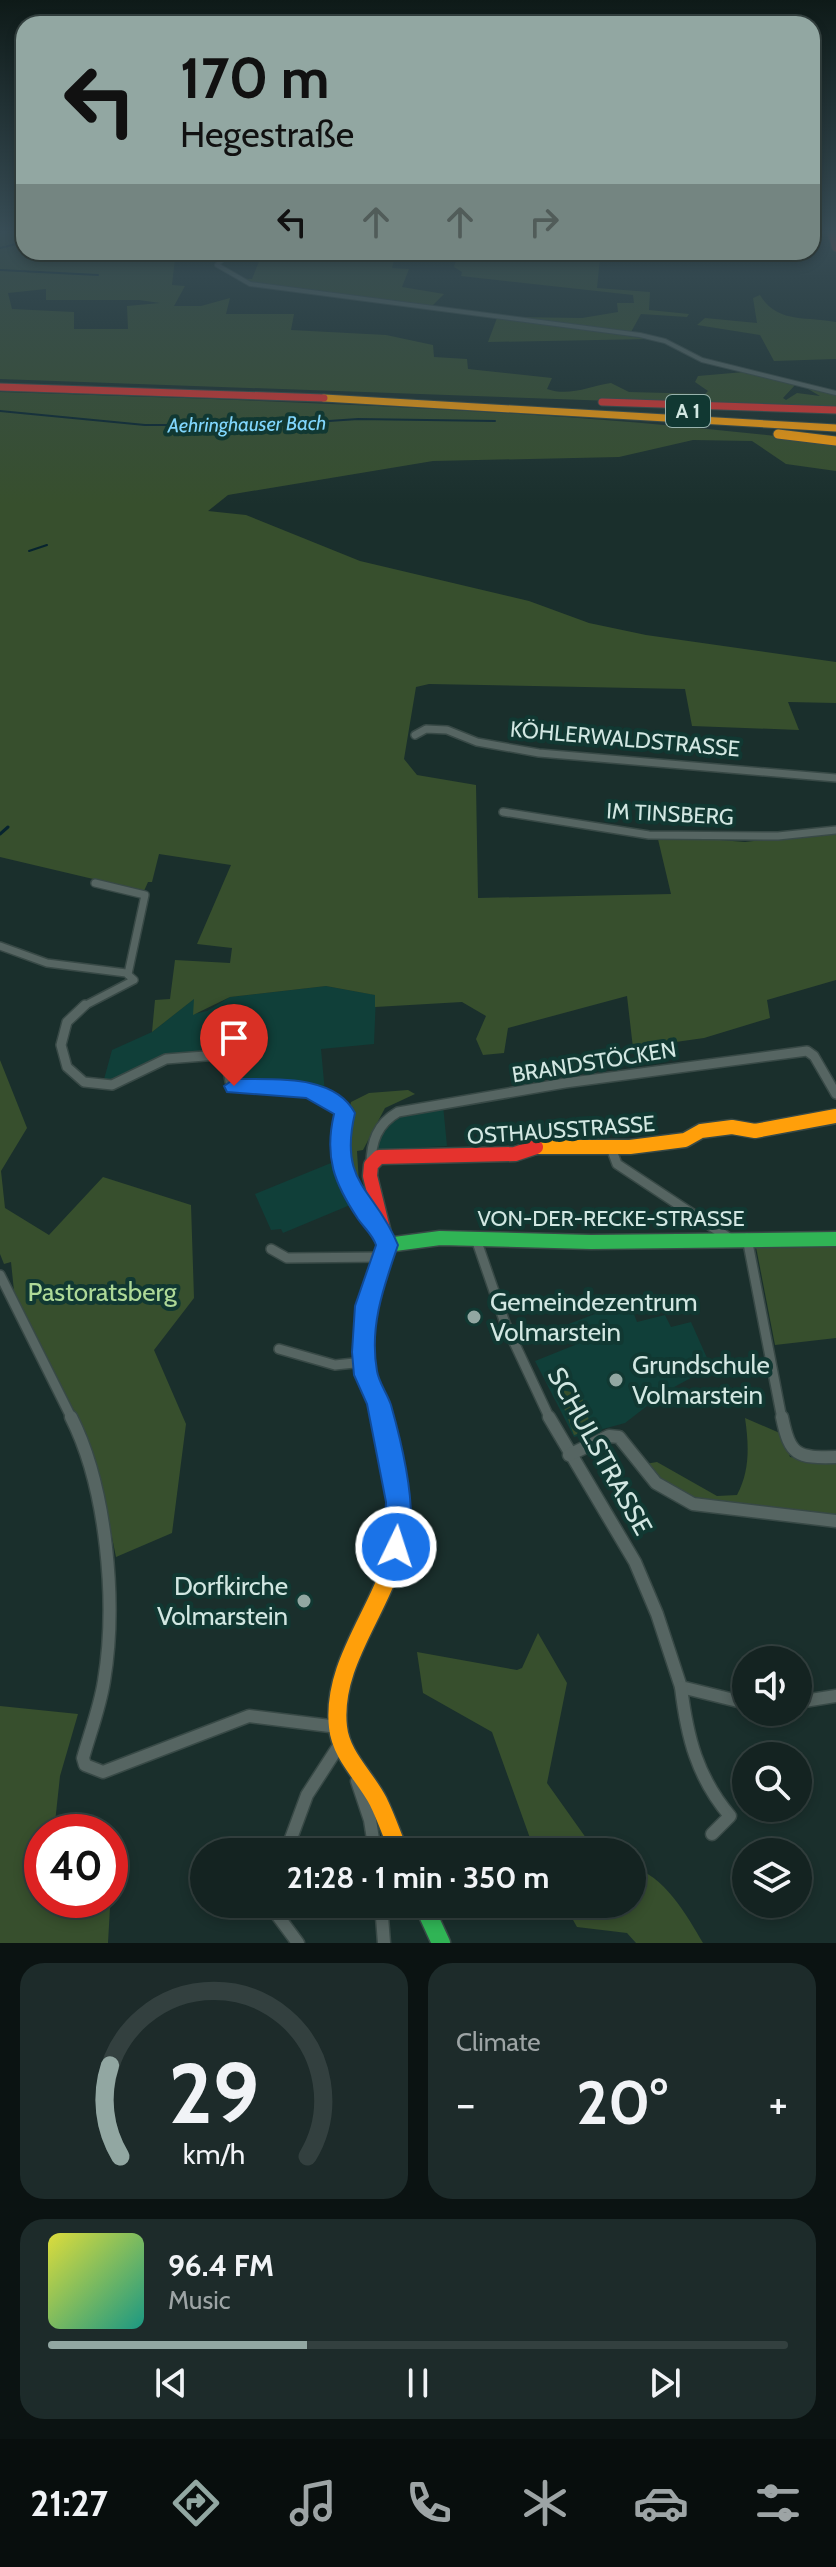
<!DOCTYPE html>
<html lang="en">
<head>
<meta charset="utf-8">
<style>
	body { margin:0; font-family:Cabin,sans-serif; background:#1d2b2a; color:#f1f3f6; height:100vh; display:flex; flex-direction:column; font-size:30px; white-space:nowrap }
	* { box-sizing:border-box; margin:0 }
	p { font-size:26px; color:#9da4a5 }
	.icon { flex:none; width:44px; height:44px; fill:none; stroke:currentColor; stroke-width:2; stroke-linecap:round; stroke-linejoin:round }
	.map { position:relative; height:1943px; overflow:hidden }
	.side { display:flex; flex-direction:column; gap:20px; padding:20px; background:#0b1312; flex:1 }
	.side>* { flex:none }
	.hud { position:absolute; left:16px; top:16px; width:804px; height:244px; border-radius:24px; box-shadow:0 4px 12px #0003,0 0 0 2px #33403f; background:#92a7a2; color:#111; overflow:hidden }
	.tools { position:absolute; left:732px; top:1646px; display:grid; gap:16px }
	.tools a { display:grid; place-items:center; width:80px; height:80px; border-radius:50%; background:#142321; box-shadow:0 4px 12px #0003,0 0 0 2px #33403f; font-size:40px }
	.speed { position:absolute; left:24px; top:1814px; display:flex; gap:16px; font-size:40px; font-weight:700; text-align:center }
	.speed>* { display:grid; place-content:center; width:104px; height:104px; border-radius:50%; background:#142321; box-shadow:0 4px 12px #0003,0 0 0 2px #33403f; line-height:1 }
	.speed .limit { border:12px solid #d22; background:#fff; color:#111 }
	.pin { position:absolute; display:grid; place-items:center; width:68px; height:68px; color:#fff; margin:-82px -34px; border-radius:50% 50% 50% 0; rotate:-45deg; box-shadow:0 0 8px #0007 }
	.pin .icon { rotate:45deg }
	.me { position:absolute; width:88px; margin:-44px; rotate:4deg; stroke-linejoin:round; filter:drop-shadow(0 0 6px #0008) }
	.turn { display:flex; align-items:center; gap:28px; height:168px; padding:0 32px; font-size:36px }
	.turn .icon { width:104px; height:104px; stroke-width:2.5 }
	.turn b { display:block; font-size:56px; line-height:68px }
	.lanes { display:flex; align-items:center; height:76px; padding:0 32px; background:#0003; justify-content:center; gap:40px; direction:ltr }
	.lanes .off { opacity:.35 }
	.big { font-size:60px; font-weight:700; line-height:1.1 }
	.side .card { flex:1; display:flex; flex-direction:column; justify-content:center; gap:12px; min-width:0; padding:0 28px; border-radius:24px; background:#1d2b2a }
	.side .dial { align-items:center; gap:0 }
	.dial svg { height:208px; overflow:visible; fill:none; stroke:#33403f; stroke-width:7; stroke-linecap:round; text-anchor:middle }
	.dial text { fill:#f1f3f6; stroke:none }
	.song { display:flex; align-items:center; gap:24px }
	.cover { width:96px; height:96px; border-radius:12px; background:linear-gradient(135deg,hsl(60 70% 55%),hsl(170 70% 35%)) }
	.played { height:8px; border-radius:4px; background:linear-gradient(90deg,#92a7a2 35%,#33403f 35%) }
	.keys { display:flex; justify-content:space-around; direction:ltr }
	.heat { display:flex; justify-content:space-between; align-items:center; font-size:44px; direction:ltr }
	.side .tiles { flex:1; display:grid; gap:20px; grid-template-columns:1fr 1fr }
	.card:last-child { grid-column:span 2 }
	.trip { position:absolute; left:190px; top:1838px; width:456px; height:80px; border-radius:40px; background:#142321; box-shadow:0 4px 12px #0003,0 0 0 2px #33403f; font-weight:700; line-height:80px; text-align:center }
	.tabs { display:flex; height:128px; justify-content:space-around; align-items:center; background:#080e0d; color:#9da4a5 }
	.tabs .icon { width:56px; height:56px }
	.tabs .current { color:#92a7a2 }
	.tabs b { font-size:36px; color:#f1f3f6 }
	.map>svg:first-child { display:block }
	.built { fill:#103f39 }
	.green { fill:#374f2d; fill-rule:evenodd }
	.lines { fill:none; stroke-linecap:round; stroke-linejoin:round }
	.stream-far1 { stroke:#07242f; stroke-width:2 }
	.stream { stroke:#07242f; stroke-width:3 }
	.street-far3-casing { stroke:#384946; stroke-width:6 }
	.street-far2-casing { stroke:#384946; stroke-width:10 }
	.street-far1-casing { stroke:#384946; stroke-width:12 }
	.street-casing { stroke:#384946; stroke-width:15 }
	.fast-far1-casing { stroke:#384946; stroke-width:17 }
	.fast-casing { stroke:#384946; stroke-width:21 }
	.slow-far3-casing { stroke:#384946; stroke-width:9 }
	.slow-far2-casing { stroke:#384946; stroke-width:11 }
	.slow-far1-casing { stroke:#384946; stroke-width:17 }
	.slow-casing { stroke:#384946; stroke-width:21 }
	.jam-far1-casing { stroke:#384946; stroke-width:9 }
	.jam-casing { stroke:#384946; stroke-width:17 }
	.street-far3 { stroke:#566562; stroke-width:4 }
	.street-far2 { stroke:#566562; stroke-width:7 }
	.street-far1 { stroke:#566562; stroke-width:9 }
	.street { stroke:#566562; stroke-width:12 }
	.fast-far1 { stroke:#30b455; stroke-width:14 }
	.fast { stroke:#30b455; stroke-width:18 }
	.slow-far3 { stroke:#ff9f0a; stroke-width:7 }
	.slow-far2 { stroke:#ff9f0a; stroke-width:9 }
	.slow-far1 { stroke:#ff9f0a; stroke-width:14 }
	.slow { stroke:#ff9f0a; stroke-width:18 }
	.jam-far1 { stroke:#e5322d; stroke-width:7 }
	.jam { stroke:#e5322d; stroke-width:14 }
	.route { fill:#1a73e8; stroke:#114b97; stroke-width:2 }
	.poi-dot { fill:#92a7a2; stroke:#113832; stroke-width:3 }
	.labels { text-anchor:middle; dominant-baseline:central; stroke-width:8; stroke-linejoin:round; paint-order:stroke }
	.shield { fill:#113832; stroke:#98b2ad; stroke-width:2 }
	.shield-label { font-size:20px; font-weight:bold; fill:#d2e7e2 }
	.far-water-label { font-size:20px; font-style:italic; fill:#80d6fd; stroke:#113832 }
	.street-label { font-size:22px; fill:#d2e7e2; stroke:#113832 }
	.near-park-label { font-size:26px; fill:#aed997; stroke:#113832 }
	.near-poi-label { font-size:26px; fill:#d2e7e2; stroke:#113832; text-anchor:start }
	.near-street-label { font-size:26px; fill:#d2e7e2; stroke:#113832 }
</style>
</head>
<body>
<div class="map">
<svg width="836" height="1943" viewBox="0 0 836 1943">
	<rect width="100%" height="100%" fill="#1a2f2c"/>
	<g class="built">
		<path d="M326 986 376 995 374 1044 321 1049 325 1093 234 1085 229 1059 167 1058 132 1078 103 1083 112 1050 152 1032 195 998 194 1014 207 1011 230 997Z"/>
		<path d="M443 1105 447 1146 374 1150 386 1124 400 1116Z"/>
		<path d="M331 1163 346 1196H350L355 1203 283 1233 281 1229 271 1230 255 1194Z"/>
		<path d="M629 1301 637 1322 665 1315 671 1327 691 1322 711 1367 665 1392 625 1423 574 1437 535 1361 575 1345 566 1325Z"/>
	</g>
	<g class="green">
		<path d="M0 233H24V252H229L220 257 175 258 172 285 185 286 174 306H201L230 298 226 314H294L291 330 386 335 433 345 434 357 467 359 468 369 552 378 547 389C569 397 590 386 611 383L629 392 705 394 708 391 695 382 698 376 744 372 796 384 783 398 786 400 797 393 820 396 803 386 836 394V409L0 379ZM46 289V300H139L160 303 127 306 128 329H74V312L12 309 8 293Z"/>
		<path d="M232 252H396L392 268 409 269 402 287 444 294 432 306 246 282 236 278 252 279 262 254H228Z"/>
		<path d="M473 252H751L683 261 690 257 600 258 597 288 650 292 649 310 689 314 687 317 641 314 631 332 511 317 582 318 618 312 617 303H634L633 295 461 276 462 272 454 267 455 263Z"/>
		<path d="M760 295C777 324 808 316 836 322V359L774 361 760 335 697 325 705 318 757 323 753 298Z"/>
		<path d="M497 318 649 339 488 342Z"/>
		<path d="M0 392C279 401 558 409 836 443V471L786 464 752 441 693 440 619 457 433 461 228 495 208 511 246 515 360 561 529 601 589 623 646 635 836 662V703L788 702 799 730 692 726 685 689 429 684 416 687 404 759 417 775 476 785 478 898 671 894 657 835 745 842 836 831V980L767 1000 770 1018 704 1038 633 1048 627 996 508 1028 504 1053 483 1055 476 1039 486 1016 462 1002 375 1007V995L326 986 230 997 193 1015 194 999 152 1032 155 1000 170 999 175 960 230 963 232 948 197 944 231 865 159 854 152 882H148L144 891 0 857Z"/>
		<path d="M0 1060 27 1128 1 1171 5 1208 49 1235 103 1177 191 1205 194 1298 154 1350 186 1424 172 1533 116 1557 105 1503 81 1425 14 1291 11 1262 4 1264 0 1254Z"/>
		<path d="M408 1090 415 1094 385 1108 363 1150 357 1151 359 1183 368 1211 346 1170 342 1136 351 1102 369 1093Z"/>
		<path d="M836 1245V1338L775 1345 756 1247Z"/>
		<path d="M557 1389 581 1394 592 1430 574 1435Z"/>
		<path d="M745 1418 782 1434 790 1457 836 1462V1516L688 1497 662 1481 645 1464 657 1462 717 1496 737 1495C750 1471 749 1445 745 1418Z"/>
		<path d="M538 1633 567 1683 547 1783 596 1852H535L492 1732 423 1693 417 1652 517 1670 522 1668Z"/>
		<path d="M0 1706 78 1714 60 1776 54 1832H42V1900H110L112 1872 108 1943H0Z"/>
		<path d="M632 1869C662 1871 689 1919 703 1943H636L627 1933 577 1927 564 1904H632Z"/>
	</g>
	<g class="lines">
		<g class="stream-far1">
			<path d="M0 248 24 242"/>
			<path d="M0 270 98 275"/>
			<path d="M0 411 145 425H270L358 419 495 421"/>
			<path d="M29 551 47 545"/>
		</g>
		<path class="stream" d="M0 834 8 827"/>
		<g class="street-far3-casing">
			<path id="street-far3" d="M230 252 217 265 250 284 640 335 665 341 702 360 836 393"/>
		</g>
		<g class="street-far2-casing">
			<g id="street-far2">
				<path d="M415 735 426 729 447 730 477 742 539 753 836 778"/>
				<path d="M503 812 649 835 778 836 836 830"/>
				<path d="M95 883 145 895 128 974"/>
				<path d="M0 946 47 963 126 973 134 980 82 1007"/>
			</g>
		</g>
		<g class="street-far1-casing">
			<g id="street-far1">
				<path d="M85 1005 67 1022 61 1045 67 1067 84 1082 112 1085 166 1059 218 1055 226 1061 230 1081 236 1087C275 1088 318 1079 345 1113 332 1163 345 1191 380 1228"/>
				<path d="M610 1145 617 1164 729 1238"/>
				<path d="M371 1165C371 1142 377 1124 398 1112L565 1083 807 1051 814 1056 836 1094"/>
				<path d="M747 1238 782 1419"/>
				<path d="M476 1239 505 1323 550 1419"/>
				<path d="M271 1249 287 1258 381 1257"/>
				<path d="M0 1275 72 1419"/>
				<path d="M279 1349 335 1365 364 1362"/>
			</g>
		</g>
		<g class="street-casing">
			<g id="street">
				<path d="M71 1417C107 1488 117 1603 104 1681 100 1707 90 1733 83 1758L85 1765 103 1772 249 1716 338 1727"/>
				<path d="M549 1417 635 1562 657 1614 681 1687 746 1703"/>
				<path d="M782 1417C790 1456 797 1458 836 1457"/>
				<path d="M569 1455 609 1436 619 1437 656 1483 693 1504 836 1521"/>
				<path d="M681 1687C687 1737 697 1777 730 1816L712 1834"/>
				<path d="M798 1702 836 1696"/>
				<path d="M357 1781 370 1820 375 1852"/>
				<path d="M286 1852 307 1795 340 1744"/>
				<path d="M269 1904 298 1943"/>
				<path d="M381 1904 384 1943"/>
			</g>
		</g>
		<g class="fast-far1-casing">
			<path id="fast-far1" d="M387 1245 440 1238 591 1242 836 1239"/>
		</g>
		<g class="fast-casing">
			<path id="fast" d="M423 1904 441 1943"/>
		</g>
		<g class="slow-far3-casing">
			<path id="slow-far3" d="M324 398 836 428"/>
		</g>
		<g class="slow-far2-casing">
			<path id="slow-far2" d="M778 434 836 441"/>
		</g>
		<g class="slow-far1-casing">
			<g id="slow-far1">
				<path d="M536 1147H630L685 1140 701 1131 732 1127 755 1131 836 1116"/>
				<path d="M382 1419 364 1358 366 1308 387 1245"/>
			</g>
		</g>
		<g class="slow-casing">
			<path id="slow" d="M381 1417C396 1468 407 1526 387 1578 368 1626 332 1673 338 1727 341 1756 365 1776 378 1801 386 1817 392 1835 399 1852"/>
		</g>
		<g class="jam-far1-casing">
			<g id="jam-far1">
				<path d="M831 233 836 248"/>
				<path d="M0 387 324 398"/>
				<path d="M602 402 836 410"/>
			</g>
		</g>
		<g class="jam-casing">
			<path id="jam" d="M387 1245 370 1176 371 1165 379 1157 515 1154 536 1147"/>
		</g>
		<use href="#street-far3" class="street-far3"/>
		<use href="#street-far2" class="street-far2"/>
		<use href="#street-far1" class="street-far1"/>
		<use href="#street" class="street"/>
		<use href="#fast-far1" class="fast-far1"/>
		<use href="#fast" class="fast"/>
		<use href="#slow-far3" class="slow-far3"/>
		<use href="#slow-far2" class="slow-far2"/>
		<use href="#slow-far1" class="slow-far1"/>
		<use href="#slow" class="slow"/>
		<use href="#jam-far1" class="jam-far1"/>
		<use href="#jam" class="jam"/>
	</g>
	<linearGradient id="sky" x2="0" y2="1"><stop stop-color="#0e1a18"/><stop offset="0.46" stop-color="#384d56"/><stop offset="1" stop-color="#384d56" stop-opacity="0"/></linearGradient>
	<rect width="836" height="505" fill="url(#sky)"/>
	<path class="route" d="M234 1079C272 1080 334 1073 355 1113 338 1185 375 1188 398 1245 384 1286 369 1326 377 1371 379 1383 387 1393 391 1405 402 1444 421 1518 405 1556L396 1560 387 1556 383 1547 386 1502 367 1404 354 1375 352 1352 355 1306 376 1245C372 1234 365 1229 358 1219 334 1183 324 1157 334 1114L306 1098 227 1092 224 1086Z"/>
	<g class="poi-dot">
		<circle cx="474" cy="1317" r="8"/>
		<circle cx="616" cy="1380" r="8"/>
		<circle cx="304" cy="1601" r="8"/>
	</g>
	<g class="labels">
		<rect class="shield" x="666" y="395" width="44" height="32" rx="6"/>
		<g class="shield-label">
			<text x="688" y="411">A 1</text>
		</g>
		<g class="far-water-label">
			<text transform="translate(247 424) rotate(-1)">Aehringhauser Bach</text>
		</g>
		<g class="street-label">
			<text transform="translate(625 739) rotate(5)">KÖHLERWALDSTRASSE</text>
			<text transform="translate(670 814) rotate(3)">IM TINSBERG</text>
			<text transform="translate(594 1062) rotate(-9)">BRANDSTÖCKEN</text>
			<text transform="translate(561 1130) rotate(-4)">OSTHAUSSTRASSE</text>
			<text x="611" y="1218">VON-DER-RECKE-STRASSE</text>
		</g>
		<g class="near-park-label">
			<text x="102" y="1292">Pastoratsberg</text>
		</g>
		<g class="near-poi-label">
			<text x="490" y="1302">Gemeindezentrum<tspan x="490" dy="30">Volmarstein</tspan></text>
			<text x="632" y="1365">Grundschule<tspan x="632" dy="30">Volmarstein</tspan></text>
			<text x="288" y="1586" text-anchor="end">Dorfkirche<tspan x="288" dy="30">Volmarstein</tspan></text>
		</g>
		<g class="near-street-label">
			<text transform="translate(600 1451) rotate(61)">SCHULSTRASSE</text>
		</g>
	</g>
</svg>
<div class="tools">
<a><svg class="icon" aria-label="sound" viewBox="0 0 24 24"><path d="M4 9h4l5-4v14l-5-4H4zM17 9q2 3 0 6"/></svg></a>
<a><svg class="icon" aria-label="search" viewBox="0 0 24 24"><circle cx="10" cy="10" r="6"/><path d="M15 15l6 6"/></svg></a>
<a><svg class="icon" aria-label="layers" viewBox="0 0 24 24"><path d="M12 4l9 5-9 5-9-5zM3 14l9 5 9-5"/></svg></a>
</div>
<div class="speed"><div class="limit">40</div></div>
<div class="pin" style="left:234px;top:1086px;background:#d93025"><svg class="icon" aria-label="arrive" viewBox="0 0 24 24"><path d="M6 21V4h12l-3 4 3 4H6"/></svg></div>
<svg class="me" style="left:396px;top:1547px" viewBox="-20 -20 40 40"><circle r="17" fill="#1a73e8" stroke="#fff" stroke-width="3"/><path d="M0-11L8 9 0 5-8 9z" fill="#fff"/></svg>
<div class="trip">21:28 · 1 min · 350 m</div>
<div class="hud">
<div class="turn"><svg class="icon" aria-label="left" viewBox="0 0 24 24"><path d="M17 20v-9H6M10 6l-5 5 5 5"/></svg><div><b>170 m</b>Hegestraße</div></div>
<div class="lanes"><svg class="icon" aria-label="left" viewBox="0 0 24 24"><path d="M17 20v-9H6M10 6l-5 5 5 5"/></svg><svg class="icon off" aria-label="ahead" viewBox="0 0 24 24"><path d="M12 20V5M6 11l6-6 6 6"/></svg><svg class="icon off" aria-label="ahead" viewBox="0 0 24 24"><path d="M12 20V5M6 11l6-6 6 6"/></svg><svg class="icon off" aria-label="right" viewBox="0 0 24 24"><path d="M7 20v-9h11M14 6l5 5-5 5"/></svg></div>
</div>
</div>
<section class="side">
<div class="tiles">
<div class="card dial"><svg viewBox="0 0 100 80">
<path d="M14 69A42 42 0 1 1 86 69"/>
<path d="M14 69A42 42 0 0 1 10 34" stroke="#92a7a2"/>
<text x="50" y="56" font-size="32" font-weight="700">29</text>
<text x="50" y="72" font-size="11">km/h</text>
</svg></div>
<div class="card"><p>Climate</p>
<div class="heat"><a>−</a><b class="big">20°</b><a>+</a></div>
</div>
<div class="card">
<div class="song"><i class="cover"></i><div><b>96.4 FM</b><p>Music</p></div></div>
<div class="played"></div>
<div class="keys"><svg class="icon" aria-label="previous" viewBox="0 0 24 24"><path d="M18 5L8 12l10 7zM5 5v14"/></svg><svg class="icon" aria-label="pause" viewBox="0 0 24 24"><path d="M8 5v14M16 5v14"/></svg><svg class="icon" aria-label="next" viewBox="0 0 24 24"><path d="M6 5l10 7-10 7zM19 5v14"/></svg></div>
</div>
</div>
</section>
<nav class="tabs">
<b>21:27</b>
<svg class="icon current" aria-label="directions" viewBox="0 0 24 24"><path d="M12 3l9 9-9 9-9-9zM9 14v-3h6M13 9l2 2-2 2"/></svg>
<svg class="icon" aria-label="music" viewBox="0 0 24 24"><path d="M9 18V5l10-2v13"/><circle cx="6" cy="18" r="3"/><circle cx="16" cy="16" r="3"/></svg>
<svg class="icon" aria-label="phone" viewBox="0 0 24 24"><path d="M5 4h4l2 5-3 2q2 4 5 5l2-3 5 2v4C11 20 4 13 5 4z"/></svg>
<svg class="icon" aria-label="climate" viewBox="0 0 24 24"><path d="M12 3v18M4 7l16 10M4 17L20 7"/></svg>
<svg class="icon" aria-label="car" viewBox="0 0 24 24"><path d="M5 17H2v-5l4-1 3-4h7l3 4 3 1v5h-3M9 17h6M6 11h13"/><circle cx="7" cy="17" r="2"/><circle cx="17" cy="17" r="2"/></svg>
<svg class="icon" aria-label="filters" viewBox="0 0 24 24"><path d="M4 7h16M4 17h16"/><circle cx="9" cy="7" r="2"/><circle cx="15" cy="17" r="2"/></svg>
</nav>
</body>
</html>
